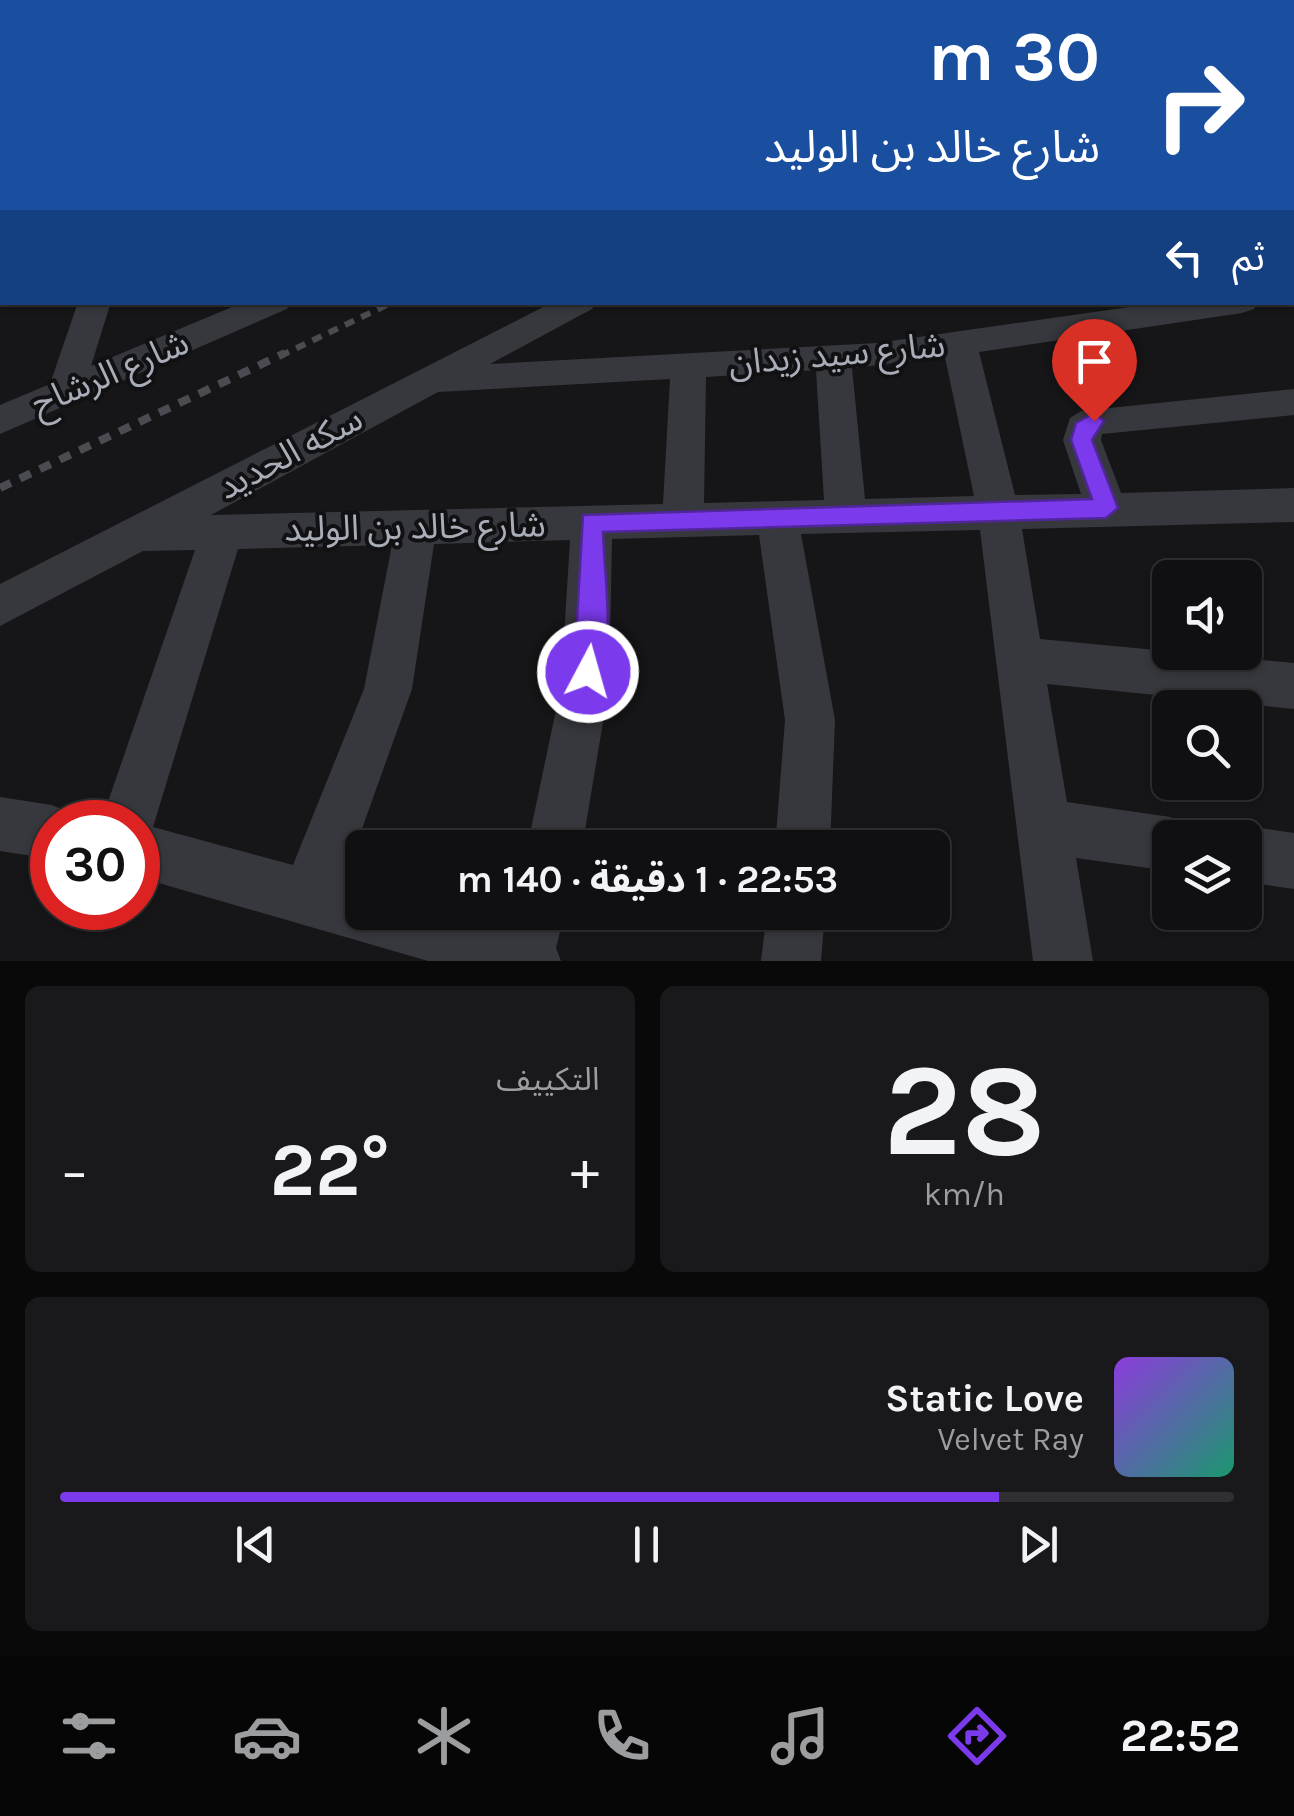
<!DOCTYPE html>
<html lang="ar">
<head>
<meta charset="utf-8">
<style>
	body { margin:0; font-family:Karla,"Noto Sans Arabic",sans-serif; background:#19191b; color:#f1f3f6; direction:rtl; height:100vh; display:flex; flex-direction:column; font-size:38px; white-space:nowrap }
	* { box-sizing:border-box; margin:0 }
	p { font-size:32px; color:#9c9d9f }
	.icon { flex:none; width:55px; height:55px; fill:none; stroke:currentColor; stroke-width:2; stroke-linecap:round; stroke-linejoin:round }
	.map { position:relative; height:961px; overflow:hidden; direction:ltr }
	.details { display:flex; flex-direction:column; gap:25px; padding:25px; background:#09090a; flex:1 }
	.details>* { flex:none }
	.guide { position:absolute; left:0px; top:0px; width:1295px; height:305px; box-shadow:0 2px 8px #0004,0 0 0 2px #303032; direction:rtl; background:#1a4fa0; color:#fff; overflow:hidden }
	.controls { position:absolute; left:1152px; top:560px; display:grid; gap:20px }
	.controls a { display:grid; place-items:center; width:110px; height:110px; border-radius:15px; background:#101012; box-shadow:0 2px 8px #0004,0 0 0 2px #303032; font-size:50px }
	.speed { position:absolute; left:30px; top:800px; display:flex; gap:20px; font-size:50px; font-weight:700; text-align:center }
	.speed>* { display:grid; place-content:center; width:130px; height:130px; border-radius:50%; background:#101012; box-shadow:0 2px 8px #0004,0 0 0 2px #303032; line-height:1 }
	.speed .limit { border:15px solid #d22; background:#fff; color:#111 }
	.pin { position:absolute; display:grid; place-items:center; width:85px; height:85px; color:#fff; margin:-102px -42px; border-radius:50% 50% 50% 0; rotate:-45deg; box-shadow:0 0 10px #0007 }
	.pin .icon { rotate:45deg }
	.me { position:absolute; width:110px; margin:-55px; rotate:6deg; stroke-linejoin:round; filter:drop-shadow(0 0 8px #0008) }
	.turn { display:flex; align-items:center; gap:35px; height:210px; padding:0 30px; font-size:45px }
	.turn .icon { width:130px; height:130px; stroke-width:2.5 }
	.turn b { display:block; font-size:70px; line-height:85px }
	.then { display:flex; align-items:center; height:95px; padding:0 30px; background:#0003; gap:20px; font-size:38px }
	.big { font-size:75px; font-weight:700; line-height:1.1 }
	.details .card { flex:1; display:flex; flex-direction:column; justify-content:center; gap:15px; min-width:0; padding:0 35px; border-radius:15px; background:#19191b }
	.details .dial { align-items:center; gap:0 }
	.dial b { font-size:130px; line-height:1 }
	.song { display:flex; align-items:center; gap:30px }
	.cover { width:120px; height:120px; border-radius:15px; background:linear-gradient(135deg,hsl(270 70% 55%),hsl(160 70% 35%)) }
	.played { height:10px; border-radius:5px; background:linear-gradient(90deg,#7c3aed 80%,#303032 80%) }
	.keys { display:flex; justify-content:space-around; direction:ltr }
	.heat { display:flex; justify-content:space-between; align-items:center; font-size:55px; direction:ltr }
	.details .tiles { flex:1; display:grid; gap:25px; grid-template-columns:1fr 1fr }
	.card:last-child { grid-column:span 2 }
	.trip { position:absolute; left:345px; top:830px; width:605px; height:100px; border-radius:15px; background:#101012; box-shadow:0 2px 8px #0004,0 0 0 2px #303032; font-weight:700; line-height:100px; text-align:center; direction:rtl }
	.dock { display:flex; height:160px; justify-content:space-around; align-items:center; background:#060607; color:#9c9d9f }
	.dock .icon { width:70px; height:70px }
	.dock .selected { color:#7c3aed }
	.dock b { font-size:45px; color:#f1f3f6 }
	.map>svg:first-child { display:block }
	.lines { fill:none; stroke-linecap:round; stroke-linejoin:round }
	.street { fill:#37383d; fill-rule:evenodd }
	.rail-far2 { stroke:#4a4c52; stroke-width:4; stroke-dasharray:8 6; stroke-linecap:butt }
	.rail-far1 { stroke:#4a4c52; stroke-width:6; stroke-dasharray:10 8; stroke-linecap:butt }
	.rail { stroke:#4a4c52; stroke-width:8; stroke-dasharray:12 10; stroke-linecap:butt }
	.route { fill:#7c3aed; stroke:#51269a; stroke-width:2.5 }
	.labels { text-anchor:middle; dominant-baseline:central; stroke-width:8; stroke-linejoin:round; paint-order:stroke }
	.street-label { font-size:35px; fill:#a8adb8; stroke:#111113 }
</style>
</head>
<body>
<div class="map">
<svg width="1294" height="961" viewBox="0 0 1294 961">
	<rect width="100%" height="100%" fill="#161618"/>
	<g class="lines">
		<g class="street">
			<rect x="137" y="0" width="20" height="2"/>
			<path d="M514 0H534L535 2H515Z"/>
			<path d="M720 0H741L742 2H722Z"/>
			<path d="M951 0H973L974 2H953Z"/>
			<path d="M1143 0H1166L1167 2H1145Z"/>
			<path d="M0 30 2 31V44H0Z"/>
			<path d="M1292 31H1294V45L1292 44Z"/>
			<rect x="1292" y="80" width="2" height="15"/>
			<rect x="0" y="82" width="2" height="14"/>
			<path d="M2 132V150L0 151V133Z"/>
			<path d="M1292 142 1294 143V159H1292Z"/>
			<rect x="1292" y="238" width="2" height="19"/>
			<rect x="0" y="246" width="2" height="18"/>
			<path d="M1292 285 1294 305 1281 302H1292Z"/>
			<path d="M78 302H111L91 366 244 302H291L287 309 0 434V405L50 384Z"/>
			<path d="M553 302H596L592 309 490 364 877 343 1164 302H1258L1254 309 1242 313 979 352 1015 495 1081 494 1063 440 1070 418 1081 411 1294 389V415L1102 434 1101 440 1121 493 1294 488V522L1022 529 1040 639 1294 663V709L1047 684 1067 802 1170 817 1189 825 1195 838H1170V871L1076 858 1093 961H1033L980 530 801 534 835 720 830 848H775L785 720 759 535 612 539 609 686 582 848H527L561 686 570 540 434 544 412 689 344 879 362 885V912H463L504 924 507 912H565L556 948 561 961H428L138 877V822H101L195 550 143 551 0 626V584ZM945 357 974 496 865 499 852 368ZM816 370 824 500 704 503 706 377ZM670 379 663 504 211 515 438 392ZM392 545 364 689 293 865 153 827 238 549Z"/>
			<path d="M0 797 52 805 71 813 75 822H52V859L0 851Z"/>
			<path d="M1245 826 1294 833V889L1245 882V838H1224Z"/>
			<path d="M767 912H825L821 961H761Z"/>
		</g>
		<g class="rail-far2">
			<path d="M931 2 942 0"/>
			<path d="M1026 2 1031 0"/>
		</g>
		<path class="rail-far1" d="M280 356 393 302"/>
		<path class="rail" d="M0 488 285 353"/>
	</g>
	<path class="route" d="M1094 413 1104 421 1092 440 1118 508 1106 518 603 532C604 577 616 638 597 681L588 685 578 681 574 672 583 515 1092 499 1071 440 1076 423Z"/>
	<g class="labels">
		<g class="street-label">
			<text transform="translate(837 354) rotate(-5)">شارع سيد زيدان</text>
			<text transform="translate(110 373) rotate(-23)">شارع الرشاح</text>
			<text transform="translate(290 453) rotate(-28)">سكه الحديد</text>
			<text transform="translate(415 527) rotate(-1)">شارع خالد بن الوليد</text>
		</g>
	</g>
</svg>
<div class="controls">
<a><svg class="icon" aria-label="sound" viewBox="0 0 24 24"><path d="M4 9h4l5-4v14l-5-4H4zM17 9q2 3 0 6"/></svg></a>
<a><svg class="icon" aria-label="search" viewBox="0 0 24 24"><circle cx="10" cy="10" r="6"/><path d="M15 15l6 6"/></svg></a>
<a><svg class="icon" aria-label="layers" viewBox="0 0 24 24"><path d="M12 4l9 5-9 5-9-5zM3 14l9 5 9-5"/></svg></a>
</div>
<div class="speed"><div class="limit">30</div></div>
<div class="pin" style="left:1094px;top:421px;background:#d93025"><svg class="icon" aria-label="arrive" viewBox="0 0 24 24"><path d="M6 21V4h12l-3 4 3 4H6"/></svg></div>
<svg class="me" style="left:588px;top:672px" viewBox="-20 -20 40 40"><circle r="17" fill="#7c3aed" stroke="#fff" stroke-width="3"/><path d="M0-11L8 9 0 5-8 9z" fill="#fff"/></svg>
<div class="trip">22:53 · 1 دقيقة · 140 m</div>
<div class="guide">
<div class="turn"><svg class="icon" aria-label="right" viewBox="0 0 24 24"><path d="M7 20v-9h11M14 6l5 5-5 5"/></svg><div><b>30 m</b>شارع خالد بن الوليد</div></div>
<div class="then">ثم<svg class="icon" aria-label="left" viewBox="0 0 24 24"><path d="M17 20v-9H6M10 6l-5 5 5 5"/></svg></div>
</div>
</div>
<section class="details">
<div class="tiles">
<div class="card dial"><b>28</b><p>km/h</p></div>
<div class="card"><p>التكييف</p>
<div class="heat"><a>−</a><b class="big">22°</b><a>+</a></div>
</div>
<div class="card">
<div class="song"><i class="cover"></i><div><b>Static Love</b><p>Velvet Ray</p></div></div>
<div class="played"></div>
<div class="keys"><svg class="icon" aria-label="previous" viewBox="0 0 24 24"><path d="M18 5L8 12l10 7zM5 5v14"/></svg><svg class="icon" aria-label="pause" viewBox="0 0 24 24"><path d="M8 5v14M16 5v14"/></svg><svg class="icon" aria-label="next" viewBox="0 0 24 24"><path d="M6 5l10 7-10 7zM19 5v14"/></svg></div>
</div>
</div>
</section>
<nav class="dock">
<b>22:52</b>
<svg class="icon selected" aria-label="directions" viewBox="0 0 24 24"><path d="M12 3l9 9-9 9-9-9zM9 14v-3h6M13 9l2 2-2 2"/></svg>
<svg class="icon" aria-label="music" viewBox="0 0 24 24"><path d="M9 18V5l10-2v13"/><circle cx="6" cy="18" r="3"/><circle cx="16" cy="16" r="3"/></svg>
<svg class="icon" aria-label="phone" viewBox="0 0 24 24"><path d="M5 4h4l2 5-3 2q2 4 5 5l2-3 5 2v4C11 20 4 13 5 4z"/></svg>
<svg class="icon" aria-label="climate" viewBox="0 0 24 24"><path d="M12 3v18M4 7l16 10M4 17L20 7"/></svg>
<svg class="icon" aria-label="car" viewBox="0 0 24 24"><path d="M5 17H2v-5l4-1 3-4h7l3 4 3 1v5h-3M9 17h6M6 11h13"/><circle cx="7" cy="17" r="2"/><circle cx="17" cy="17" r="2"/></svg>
<svg class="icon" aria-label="filters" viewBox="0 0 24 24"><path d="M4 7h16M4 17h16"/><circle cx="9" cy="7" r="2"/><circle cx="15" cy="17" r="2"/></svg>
</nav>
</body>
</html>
